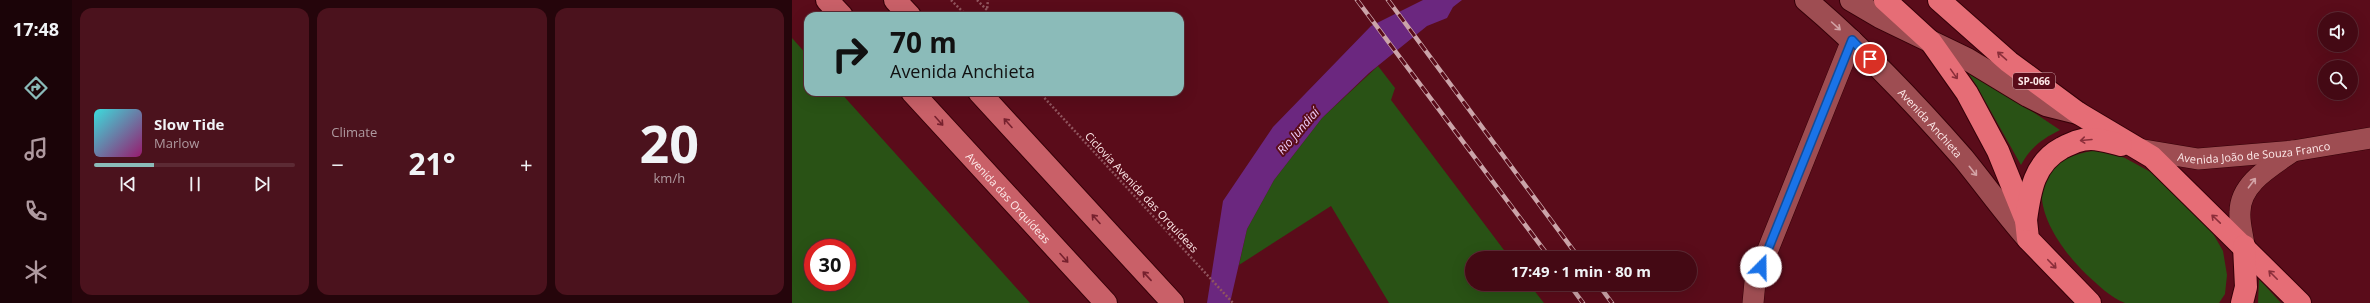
<!DOCTYPE html>
<html lang="en">
<head>
<meta charset="utf-8">
<style>
	body { margin:0; font-family:"Open Sans",sans-serif; background:#4b121d; color:#f1f3f6; height:100vh; display:flex; flex-direction:column; font-size:15px; white-space:nowrap }
	* { box-sizing:border-box; margin:0 }
	p { font-size:13px; color:#af9aa0 }
	.icon { flex:none; width:22px; height:22px; fill:none; stroke:currentColor; stroke-width:2; stroke-linecap:round; stroke-linejoin:round }
	.map { position:relative; flex:1; overflow:hidden }
	.sheet { display:flex; flex-direction:column; gap:8px; padding:8px; background:#25050b; width:720px }
	.sheet>* { flex:none }
	.guide { position:absolute; left:12px; top:12px; width:380px; height:84px; border-radius:12px; box-shadow:0 4px 16px #0002,0 0 0 1px #5c2a34; background:#8bbbb9; color:#111; overflow:hidden }
	.tools { position:absolute; left:1526px; top:12px; display:grid; gap:8px }
	.tools a { display:grid; place-items:center; width:40px; height:40px; border-radius:50%; background:#440914; box-shadow:0 4px 16px #0002,0 0 0 1px #5c2a34; font-size:20px }
	.speed { position:absolute; left:12px; top:239px; display:flex; gap:8px; font-size:20px; font-weight:700; text-align:center }
	.speed>* { display:grid; place-content:center; width:52px; height:52px; border-radius:50%; background:#440914; box-shadow:0 4px 16px #0002,0 0 0 1px #5c2a34; line-height:1 }
	.speed .limit { border:6px solid #d22; background:#fff; color:#111 }
	.pin { position:absolute; display:grid; place-items:center; width:34px; height:34px; color:#fff; margin:-17px; border:2px solid #fff; border-radius:50%; box-shadow:0 1px 4px #0007 }
	.me { position:absolute; width:44px; margin:-22px; rotate:22deg; stroke-linejoin:round; filter:drop-shadow(0 0 3px #0008) }
	.turn { display:flex; align-items:center; gap:14px; height:84px; padding:0 20px; font-size:18px }
	.turn .icon { width:52px; height:52px; stroke-width:2.5 }
	.turn b { display:block; font-size:28px; line-height:34px }
	.big { font-size:30px; font-weight:700; line-height:1.1 }
	.sheet .tile { flex:1; display:flex; flex-direction:column; justify-content:center; gap:6px; min-width:0; padding:0 14px; border-radius:12px; background:#4b121d }
	.sheet .dial { align-items:center; gap:0 }
	.dial b { font-size:52px; line-height:1 }
	.song { display:flex; align-items:center; gap:12px }
	.cover { width:48px; height:48px; border-radius:6px; background:linear-gradient(135deg,hsl(180 70% 55%),hsl(320 70% 35%)) }
	.played { height:4px; border-radius:2px; background:linear-gradient(90deg,#8bbbb9 30%,#5c2a34 30%) }
	.keys { display:flex; justify-content:space-around; direction:ltr }
	.heat { display:flex; justify-content:space-between; align-items:center; font-size:22px; direction:ltr }
	.sheet .tiles { flex:1; display:grid; gap:8px; grid-template-columns:repeat(3,1fr) }
	.trip { position:absolute; left:673px; top:251px; width:232px; height:40px; border-radius:20px; background:#440914; box-shadow:0 4px 16px #0002,0 0 0 1px #5c2a34; font-weight:700; line-height:40px; text-align:center }
	main { display:flex; flex:1; min-height:0 }
	.tabs { display:flex; flex-direction:column; width:72px; justify-content:space-around; align-items:center; background:#1b0408; color:#af9aa0 }
	.tabs .icon { width:28px; height:28px }
	.tabs .active { color:#8bbbb9 }
	.tabs b { font-size:18px; color:#f1f3f6 }
	.map>svg:first-child { display:block }
	.green { fill:#295215; fill-rule:evenodd }
	.water { fill:#6b277f }
	.lines { fill:none; stroke-linecap:round; stroke-linejoin:round }
	.street-casing { stroke:#350008; stroke-width:22 }
	.secondary-casing { stroke:#350008; stroke-width:24 }
	.primary-casing { stroke:#350008; stroke-width:24 }
	.highway-casing { stroke:#350008; stroke-width:24 }
	.path { stroke:#90555e; stroke-width:2.5; stroke-dasharray:2 2; stroke-linecap:butt }
	.street { stroke:#9e4d52; stroke-width:21 }
	.secondary { stroke:#9e4d52; stroke-width:22 }
	.primary { stroke:#c96068; stroke-width:22 }
	.highway { stroke:#e66d76; stroke-width:22 }
	.rail-casing { stroke:#cba4a9; stroke-width:4.5 }
	.rail { stroke:#5a0c1a; stroke-width:3; stroke-dasharray:9; stroke-linecap:butt }
	.oneway { stroke:#d3a3a6 }
	.oneway2 { stroke:#8b2e3a }
	.oneway3 { stroke:#76212e }
	.route-casing { stroke:#114b97; stroke-width:10 }
	.route { stroke:#1a73e8; stroke-width:7 }
	.labels { text-anchor:middle; dominant-baseline:central; stroke-width:4; stroke-linejoin:round; paint-order:stroke }
	.shield { fill:#5a0c1a; stroke:#cda7ac; stroke-width:1 }
	.shield-label { font-size:10px; font-weight:bold; fill:#feeaea }
	.street-label { font-size:11px; fill:#feeaea; stroke:#5a0c1a }
	.water-label { font-size:12px; font-style:italic; fill:#efccfa; stroke:#5a0c1a }
</style>
</head>
<body>
<main>
<nav class="tabs">
<b>17:48</b>
<svg class="icon active" aria-label="directions" viewBox="0 0 24 24"><path d="M12 3l9 9-9 9-9-9zM9 14v-3h6M13 9l2 2-2 2"/></svg>
<svg class="icon" aria-label="music" viewBox="0 0 24 24"><path d="M9 18V5l10-2v13"/><circle cx="6" cy="18" r="3"/><circle cx="16" cy="16" r="3"/></svg>
<svg class="icon" aria-label="phone" viewBox="0 0 24 24"><path d="M5 4h4l2 5-3 2q2 4 5 5l2-3 5 2v4C11 20 4 13 5 4z"/></svg>
<svg class="icon" aria-label="climate" viewBox="0 0 24 24"><path d="M12 3v18M4 7l16 10M4 17L20 7"/></svg>
</nav>
<section class="sheet">
<div class="tiles">
<div class="tile">
<div class="song"><i class="cover"></i><div><b>Slow Tide</b><p>Marlow</p></div></div>
<div class="played"></div>
<div class="keys"><svg class="icon" aria-label="previous" viewBox="0 0 24 24"><path d="M18 5L8 12l10 7zM5 5v14"/></svg><svg class="icon" aria-label="pause" viewBox="0 0 24 24"><path d="M8 5v14M16 5v14"/></svg><svg class="icon" aria-label="next" viewBox="0 0 24 24"><path d="M6 5l10 7-10 7zM19 5v14"/></svg></div>
</div>
<div class="tile"><p>Climate</p>
<div class="heat"><a>−</a><b class="big">21°</b><a>+</a></div>
</div>
<div class="tile dial"><b>20</b><p>km/h</p></div>
</div>
</section>
<div class="map">
<svg width="1578" height="303" viewBox="0 0 1578 303">
	<rect width="100%" height="100%" fill="#5a0c1a"/>
	<g class="green">
		<path d="M0 38 16 56V92H48L238 303H0ZM21 248H55V282H21Z"/>
		<path d="M1170 64 1268 130C1250 139 1239 147 1229 165L1184 85Z"/>
		<path d="M586 66 603 88 599 100 718 258H680V284H737L752 303H597L539 206 447 265 455 229 482 180 530 118Z"/>
		<path d="M1308 150 1333 158 1366 176 1419 230 1431 251 1435 275 1433 294 1427 303C1404 303 1381 303 1358 303 1350 303 1340 303 1333 303 1319 298 1305 284 1294 274 1249 230 1217 160 1308 150Z"/>
		<path d="M1467 279 1489 303H1466Z"/>
	</g>
	<path class="water" d="M631 0H670L661 7 655 18 635 26 577 73 530 118 482 180 455 229 438 303H415L431 201 481 127 579 26Z"/>
	<g class="lines">
		<g class="street-casing">
			<g id="street">
				<path id="s1" d="M1346 149 1406 159 1501 151 1578 138"/>
				<path d="M1452 246C1451 235 1447 223 1448 212 1448 183 1480 166 1501 151"/>
				<path d="M961 303 963 282 1060 40"/>
			</g>
		</g>
		<g class="secondary-casing">
			<g id="secondary">
				<path id="s2" d="M1014 0C1071 48 1122 102 1171 158 1193 185 1213 213 1236 239"/>
				<path d="M1059 0 1088 17 1175 59 1236 96 1254 105 1286 113"/>
			</g>
		</g>
		<g class="primary-casing">
			<g id="primary">
				<path d="M35 0 50 16"/>
				<path d="M103 0 118 16"/>
				<path id="s3" d="M120 92 314 303"/>
				<path d="M187 92 381 303"/>
			</g>
		</g>
		<g class="highway-casing">
			<g id="highway">
				<path d="M1093 0 1139 42 1175 93 1206 151 1234 220 1236 239 1298 303"/>
				<path d="M1147 0 1217 62 1286 113 1360 157 1508 303"/>
				<path d="M1234 220C1238 191 1242 163 1270 148 1280 143 1288 139 1299 139 1309 139 1320 143 1329 145"/>
				<path d="M1450 303 1454 287 1452 246"/>
			</g>
		</g>
		<g class="path">
			<path d="M159 0 175 16"/>
			<path d="M185 0 195 10 196 0"/>
			<path d="M247 92 441 303"/>
		</g>
		<use href="#street" class="street"/>
		<use href="#secondary" class="secondary"/>
		<use href="#primary" class="primary"/>
		<use href="#highway" class="highway"/>
		<g class="rail-casing">
			<g id="rail">
				<path d="M565 0 758 258"/>
				<path d="M596 0 787 258"/>
				<path d="M777 284 791 303"/>
				<path d="M806 284 820 303"/>
			</g>
		</g>
		<use href="#rail" class="rail"/>
	</g>
	<defs><path id="oneway-shaft" d="M-6 0H5M1.5-3L5.5 0L1.5 3" fill="none" stroke-width="1.6" stroke-linecap="round" stroke-linejoin="round"/></defs>
	<g class="oneway">
		<use href="#oneway-shaft" transform="translate(1044 26) rotate(42)"/>
		<use href="#oneway-shaft" transform="translate(1181 171) rotate(51)"/>
		<use href="#oneway-shaft" transform="translate(1460 183) rotate(-53)"/>
	</g>
	<g class="oneway2">
		<use href="#oneway-shaft" transform="translate(1210 56) rotate(-139)"/>
		<use href="#oneway-shaft" transform="translate(1162 74) rotate(55)"/>
		<use href="#oneway-shaft" transform="translate(1294 140) rotate(175)"/>
		<use href="#oneway-shaft" transform="translate(1424 219) rotate(-136)"/>
		<use href="#oneway-shaft" transform="translate(1260 264) rotate(46)"/>
		<use href="#oneway-shaft" transform="translate(1481 275) rotate(-135)"/>
	</g>
	<g class="oneway3">
		<use href="#oneway-shaft" transform="translate(147 121) rotate(48)"/>
		<use href="#oneway-shaft" transform="translate(216 123) rotate(-132)"/>
		<use href="#oneway-shaft" transform="translate(304 219) rotate(-132)"/>
		<use href="#oneway-shaft" transform="translate(272 258) rotate(48)"/>
		<use href="#oneway-shaft" transform="translate(355 276) rotate(-133)"/>
	</g>
	<g class="lines">
		<g class="route-casing">
			<path id="route" d="M969 267 1060 40 1078 59"/>
		</g>
		<use href="#route" class="route"/>
	</g>
	<g class="labels">
		<rect class="shield" x="1221" y="73" width="42" height="16" rx="3"/>
		<g class="shield-label">
			<text x="1242" y="81">SP-066</text>
		</g>
		<g class="street-label">
			<text stroke="none"><textPath href="#s2" startOffset="175">Avenida Anchieta</textPath></text>
			<text stroke="none"><textPath href="#s1" startOffset="117">Avenida João de Souza Franco</textPath></text>
			<text transform="translate(350 192) rotate(47)">Ciclovia Avenida das Orquídeas</text>
			<text stroke="none"><textPath href="#s3" startOffset="143">Avenida das Orquídeas</textPath></text>
		</g>
		<g class="water-label">
			<text transform="translate(506 131) rotate(-49)">Rio Jundiaí</text>
		</g>
	</g>
</svg>
<div class="tools">
<a><svg class="icon" aria-label="sound" viewBox="0 0 24 24"><path d="M4 9h4l5-4v14l-5-4H4zM17 9q2 3 0 6"/></svg></a>
<a><svg class="icon" aria-label="search" viewBox="0 0 24 24"><circle cx="10" cy="10" r="6"/><path d="M15 15l6 6"/></svg></a>
</div>
<div class="speed"><div class="limit">30</div></div>
<div class="pin" style="left:1078px;top:59px;background:#d93025"><svg class="icon" aria-label="arrive" viewBox="0 0 24 24"><path d="M6 21V4h12l-3 4 3 4H6"/></svg></div>
<svg class="me" style="left:969px;top:267px" viewBox="-20 -20 40 40"><circle r="19" fill="#fff"/><path d="M0-13L10 11 0 6-10 11z" fill="#1a73e8"/></svg>
<div class="trip">17:49 · 1 min · 80 m</div>
<div class="guide">
<div class="turn"><svg class="icon" aria-label="right" viewBox="0 0 24 24"><path d="M7 20v-9h11M14 6l5 5-5 5"/></svg><div><b>70 m</b>Avenida Anchieta</div></div>
</div>
</div>
</main>
</body>
</html>
